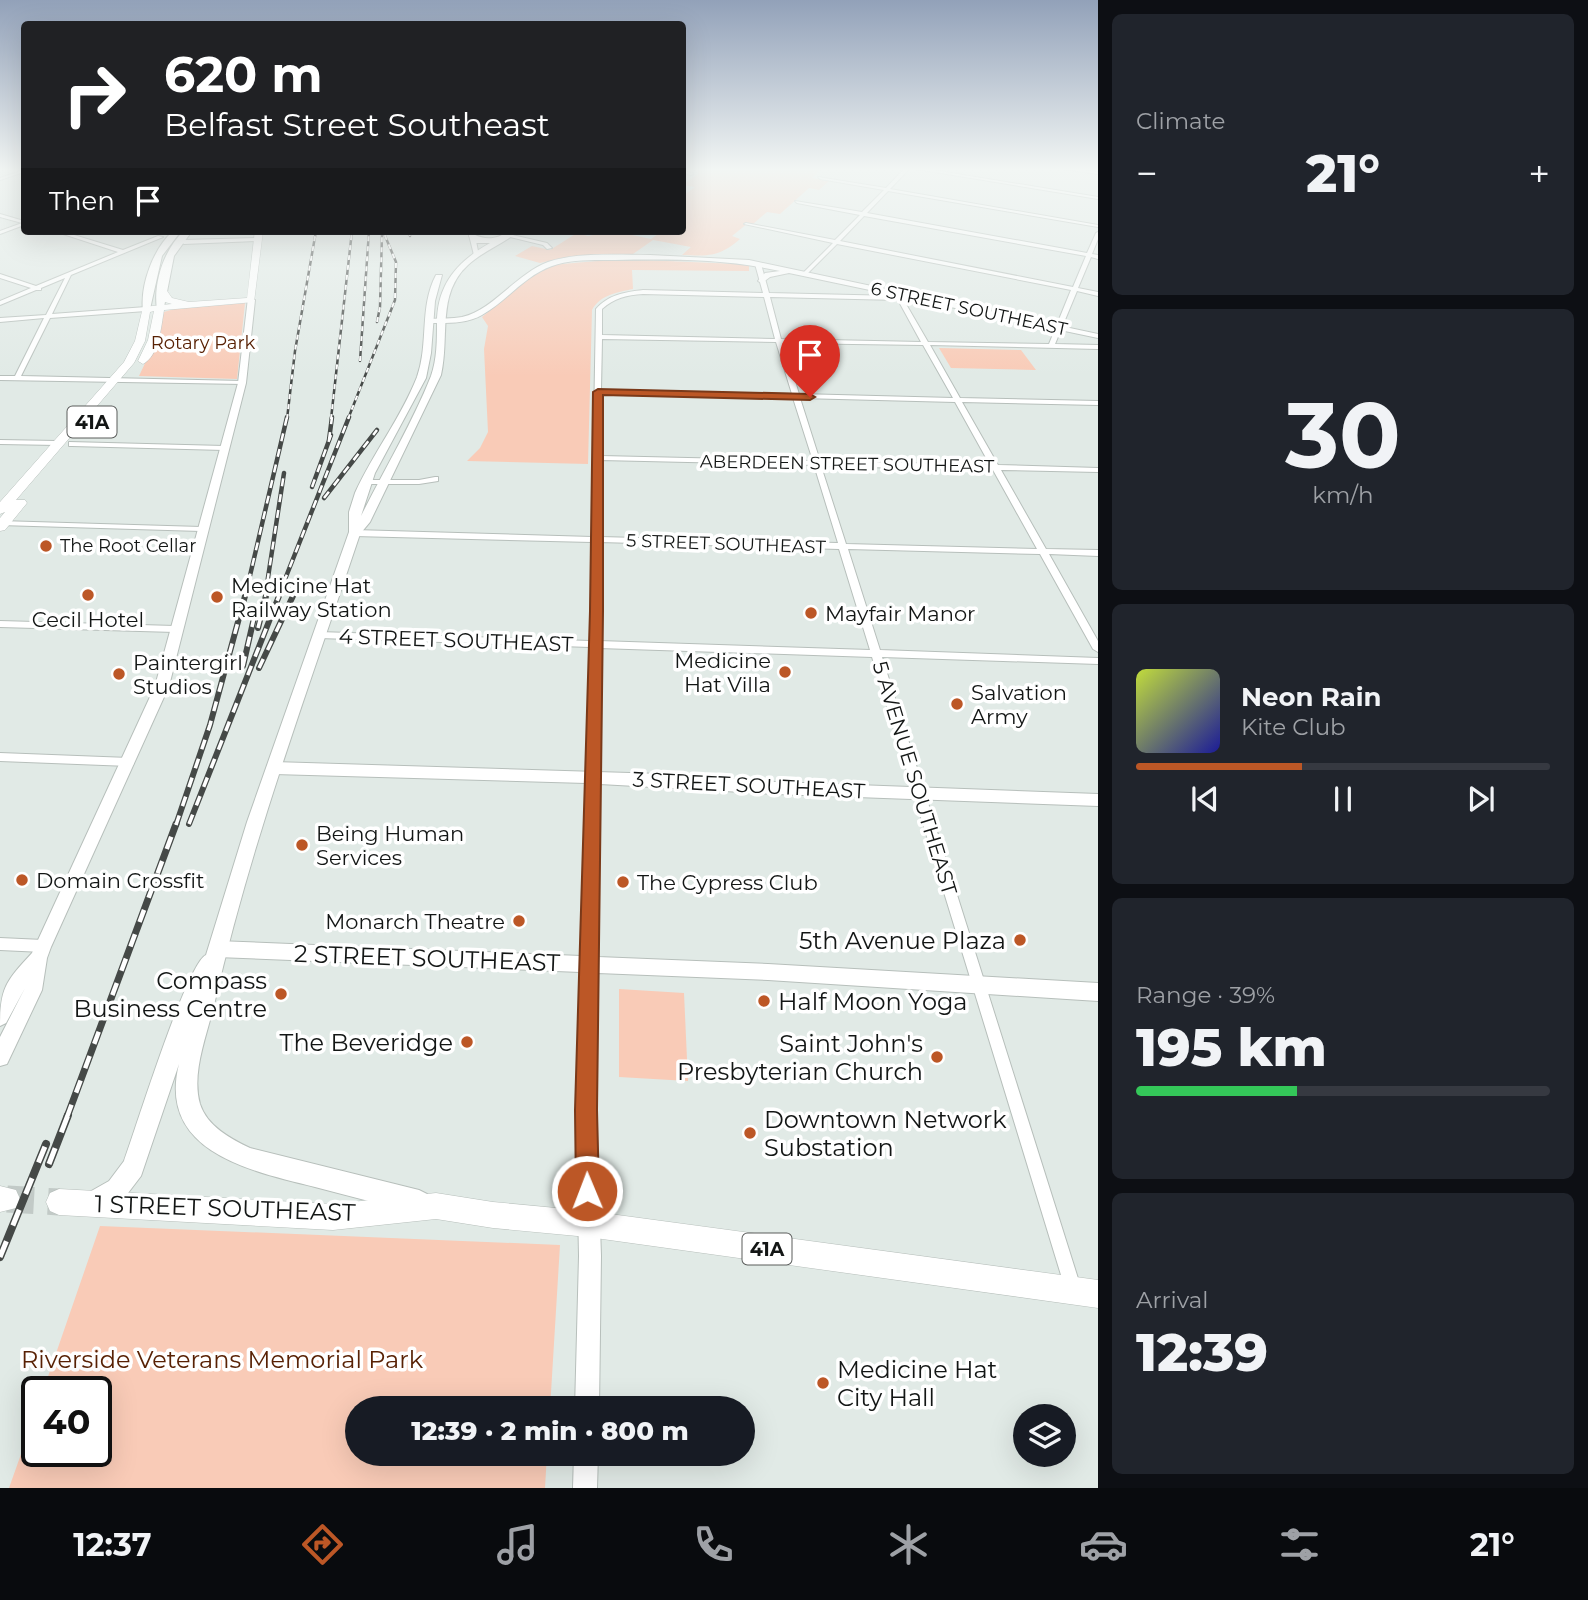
<!DOCTYPE html>
<html lang="en">
<head>
<meta charset="utf-8">
<style>
	body { margin:0; font-family:Montserrat,sans-serif; background:#20242c; color:#f1f3f6; height:100vh; display:flex; flex-direction:column; font-size:26px; white-space:nowrap }
	* { box-sizing:border-box; margin:0 }
	p { font-size:23px; color:#9ea1a6 }
	.icon { flex:none; width:38px; height:38px; fill:none; stroke:currentColor; stroke-width:2; stroke-linecap:round; stroke-linejoin:round }
	.map { position:relative; flex:1; overflow:hidden }
	.side { display:flex; flex-direction:column; gap:14px; padding:14px; background:#0d0f14; width:490px }
	.side>* { flex:none }
	.banner { position:absolute; left:21px; top:21px; width:665px; height:214px; border-radius:7px; box-shadow:0 7px 28px #0002; background:#202124; color:#fff; overflow:hidden }
	.tools { position:absolute; left:1013px; top:1404px; display:grid; gap:14px }
	.tools a { display:grid; place-items:center; width:63px; height:63px; border-radius:50%; background:#171b24; box-shadow:0 7px 28px #0002; font-size:35px }
	.speed { position:absolute; left:21px; top:1376px; display:flex; gap:14px; font-size:35px; font-weight:700; text-align:center }
	.speed>* { display:grid; place-content:center; width:91px; height:91px; border-radius:50%; background:#171b24; box-shadow:0 7px 28px #0002; line-height:1 }
	.speed .limit { border:4px solid #111; border-radius:10px; background:#fff; color:#111 }
	.pin { position:absolute; display:grid; place-items:center; width:60px; height:60px; color:#fff; margin:-72px -30px; border-radius:50% 50% 50% 0; rotate:-45deg; box-shadow:0 0 7px #0007 }
	.pin .icon { rotate:45deg }
	.me { position:absolute; width:77px; margin:-38px; rotate:359deg; stroke-linejoin:round; filter:drop-shadow(0 0 5px #0008) }
	.turn { display:flex; align-items:center; gap:24px; height:147px; padding:0 28px; font-size:32px }
	.turn .icon { width:91px; height:91px; stroke-width:2.5 }
	.turn b { display:block; font-size:49px; line-height:60px }
	.then { display:flex; align-items:center; height:66px; padding:0 28px; background:#0003; gap:14px; font-size:26px }
	.big { font-size:52px; font-weight:800; line-height:1.1 }
	.side .widget { flex:1; display:flex; flex-direction:column; justify-content:center; gap:10px; min-width:0; padding:0 24px; border-radius:10px; background:#20242c }
	.side .dial { align-items:center; gap:0 }
	.dial b { font-size:91px; line-height:1 }
	.song { display:flex; align-items:center; gap:21px }
	.cover { width:84px; height:84px; border-radius:10px; background:linear-gradient(135deg,hsl(70 70% 55%),hsl(240 70% 35%)) }
	.played { height:7px; border-radius:4px; background:linear-gradient(90deg,#bc5726 40%,#363941 40%) }
	.keys { display:flex; justify-content:space-around; direction:ltr }
	.heat { display:flex; justify-content:space-between; align-items:center; font-size:38px; direction:ltr }
	.charge { height:10px; border-radius:5px; background:linear-gradient(90deg,#34c759 39%,#363941 0) }
	.trip { position:absolute; left:345px; top:1396px; width:410px; height:70px; border-radius:35px; background:#171b24; box-shadow:0 7px 28px #0002; font-weight:800; line-height:70px; text-align:center }
	.tab-bar { display:flex; height:112px; justify-content:space-around; align-items:center; background:#090b0e; color:#9ea1a6 }
	.tab-bar .icon { width:49px; height:49px }
	.tab-bar .current { color:#bc5726 }
	.tab-bar b { font-size:32px; color:#f1f3f6 }
	main { display:flex; flex:1; min-height:0 }
	.map>svg:first-child { display:block }
	.green { fill:#f9cbb7 }
	.lines { fill:none; stroke-linecap:round; stroke-linejoin:round }
	.primary-tunnel { stroke:#c2cac7; stroke-width:27; stroke-dasharray:27 14; stroke-linecap:butt }
	.minor-casing { stroke:#b7bfbb; stroke-width:2 }
	.tertiary-casing { stroke:#b7bfbb; stroke-width:2 }
	.secondary-casing { stroke:#b7bfbb; stroke-width:2 }
	.primary-casing { stroke:#b7bfbb; stroke-width:1 }
	.minor { fill:#fff; fill-rule:evenodd }
	.tertiary { fill:#fff; fill-rule:evenodd }
	.secondary { fill:#fff; fill-rule:evenodd }
	.primary { fill:#fff; fill-rule:evenodd }
	.rail-far4-casing { stroke:#454947; stroke-width:2.5 }
	.rail-far3-casing { stroke:#454947; stroke-width:4.5 }
	.rail-far2-casing { stroke:#454947; stroke-width:6 }
	.rail-far1-casing { stroke:#454947; stroke-width:7 }
	.rail-casing { stroke:#454947; stroke-width:8 }
	.rail-far4 { stroke:#fff; stroke-width:2; stroke-dasharray:5; stroke-linecap:butt }
	.rail-far3 { stroke:#fff; stroke-width:2.5; stroke-dasharray:8; stroke-linecap:butt }
	.rail-far2 { stroke:#fff; stroke-width:3.5; stroke-dasharray:10; stroke-linecap:butt }
	.rail-far1 { stroke:#fff; stroke-width:4.5; stroke-dasharray:13; stroke-linecap:butt }
	.rail { stroke:#fff; stroke-width:5; stroke-dasharray:17; stroke-linecap:butt }
	.route { fill:#bc5726; stroke:#7a3919; stroke-width:2 }
	.poi-dot { fill:#bc5726; stroke:#fff; stroke-width:2.5 }
	.labels { text-anchor:middle; dominant-baseline:central; stroke-width:7; stroke-linejoin:round; paint-order:stroke }
	.far-street-label { font-size:18px; fill:#131615; stroke:#fff }
	.far-park-label { font-size:18px; fill:#582104; stroke:#fff }
	.far-poi-label { font-size:18px; fill:#131615; stroke:#fff; text-anchor:start }
	.shield { fill:#fff; stroke:#5a5c5b; stroke-width:2 }
	.shield-label { font-size:19px; font-weight:bold; fill:#131615 }
	.poi-label { font-size:21px; fill:#131615; stroke:#fff; text-anchor:start }
	.street-label { font-size:21px; fill:#131615; stroke:#fff }
	.near-poi-label { font-size:24px; fill:#131615; stroke:#fff; text-anchor:end }
	.near-street-label { font-size:24px; fill:#131615; stroke:#fff }
	.near-park-label { font-size:24px; fill:#582104; stroke:#fff }
</style>
</head>
<body>
<main>
<div class="map">
<svg width="1098" height="1488" viewBox="0 0 1098 1488">
	<rect width="100%" height="100%" fill="#e1eae6"/>
	<g class="green">
		<path d="M698 168H822L812 178 829 181 819 190 809 188 780 214 767 212 753 224 748 223 732 236 740 239C719 257 709 256 682 255L691 247 653 240 633 254 566 257 540 263 515 256 532 246 550 250 577 233 588 236 613 231 651 239 658 234 653 232 655 231H682L683 196 695 187 683 185 698 174Z"/>
		<path d="M620 259 737 264 749 266V271L632 270 633 289C618 292 600 295 592 310L588 464 467 461 480 448 488 432 484 349 488 326 482 317 528 279 551 265Z"/>
		<path d="M245 303 237 379 139 376 156 340 164 312 174 309Z"/>
		<path d="M939 348 1021 350 1036 370 951 368Z"/>
		<path d="M619 989 684 993 688 1081 619 1077Z"/>
		<path d="M100 1226 560 1245 550 1409H357V1454H547L545 1488H9L37 1409V1451H96V1391H43Z"/>
	</g>
	<g class="lines">
		<path class="primary-tunnel" d="M7 1199 59 1202"/>
		<g class="minor-casing">
			<g id="minor">
				<path d="M905 168H921L1098 197V199L910 168 890 189 1098 225V227L888 191 867 213 1087 253 1096 233 1098 232V239L1092 254 1098 255V259L1091 257 1078 288 1098 292V296L1077 291 1055 344 1098 345V349L930 345 960 398 1098 401V405L962 402 998 465 1098 468V472L1001 470 1046 549 1098 550V556L1049 554 1098 641V652L1093 649 1040 554 848 549 880 650 1098 658V664L882 657 1081 1288 1079 1294 1073 1296 1067 1294 1065 1288 872 657 599 648 598 778 597 781H589L588 778 590 647 319 638 314 635 319 632 590 641 592 542 354 536 350 533 354 530 592 537 596 309C608 295 625 292 643 290L763 293 755 264 758 262 761 264 769 293 896 296 894 293 899 292 928 342 1049 344 1071 290 837 244 805 276 803 273 833 243 744 224 746 223 835 240 860 215 797 203 795 201 862 212 884 190 820 179 818 177 886 188ZM864 216 1086 256 1073 287 840 241ZM643 294 764 297 775 339 602 335V309C614 298 627 295 643 294ZM770 297 898 300 921 342 781 339ZM602 339 776 342 792 394 601 390ZM783 343 923 345 953 398 799 394ZM601 394 793 398 813 461 601 456ZM800 398 955 402 990 465 820 461ZM601 460 814 465 838 543 600 537ZM821 466 993 470 1037 549 846 544ZM600 542 839 549 870 650 599 641Z"/>
				<path d="M1061 168 1098 172V174L1063 169Z"/>
				<path d="M24 170V172L0 180V178Z"/>
				<path d="M682 171 693 173V174L691 175 682 173Z"/>
				<path d="M0 214 24 221V225L0 234V231L22 223 0 217Z"/>
				<path d="M54 231H61L123 250 158 236 163 237 71 275 52 314 146 307 149 309 146 311 50 318 21 376 242 381 244 382V384L0 380V376H15L44 318 0 322V318L46 315 65 278 41 288V290H36L0 305V301L31 288 0 278V274L36 286 118 252Z"/>
				<path d="M648 231H652L649 234 647 233Z"/>
				<path d="M508 234 547 243 552 248 547 249 543 245 506 236Z"/>
				<path d="M259 238 257 241 184 244 181 242 184 240Z"/>
				<path d="M0 440 57 441 61 443 57 445 0 444Z"/>
				<path d="M69 442 224 446 228 448 224 450 72 446H69Z"/>
				<path d="M435 477H438V481L419 484H366L362 482 366 480H419Z"/>
				<path d="M0 521 201 527 205 529 201 531 0 525Z"/>
				<path d="M0 621 175 626 180 629 175 632 0 627Z"/>
				<path d="M0 753 129 758 133 759 134 762 133 765 129 766 0 761Z"/>
				<path d="M0 938 43 940 47 942 49 946 47 950 43 952 0 950Z"/>
			</g>
		</g>
		<g class="tertiary-casing">
			<g id="tertiary">
				<path d="M468 231H474L479 256 474 255Z"/>
				<path d="M650 255 749 260 1098 334V338L789 273 770 277 762 283 758 281 765 273 780 271C727 259 670 259 615 260 595 260 571 259 552 266 524 276 507 301 482 315 467 324 447 323 430 323L426 321 430 319C440 318 452 319 462 317 493 310 516 274 548 262 577 252 619 255 650 255Z"/>
				<path d="M248 298 255 300 246 383 169 686 51 947 47 958 42 990 7 1064 0 1066V1037L25 988 6 1023 0 1026C0 988 6 981 32 953L155 686 238 383Z"/>
				<path d="M274 762 662 774 776 782 1098 794V806L776 794 600 784 598 957 768 964 1098 983V1001L768 980 598 973 596 1110 601 1256 599 1409H575L579 1256 576 1110 580 972 217 957 211 955 209 949 211 943 217 941 581 956 586 783 274 774 269 772 267 768 269 764Z"/>
				<path d="M574 1454H598L597 1488H573Z"/>
			</g>
		</g>
		<g class="secondary-casing">
			<g id="secondary">
				<path d="M173 231H181L162 256 150 309 143 311C140 285 153 249 173 231Z"/>
				<path d="M184 231H192L174 256 164 307 157 309C153 283 164 249 184 231Z"/>
				<path d="M510 231H519C503 244 483 251 468 265 436 294 450 337 441 375L370 522 360 534C308 690 250 845 214 1005 207 1035 191 1073 200 1104 207 1126 231 1139 250 1148L419 1190 427 1194 431 1202 427 1210 419 1214C384 1205 349 1196 315 1187 251 1171 157 1152 179 1064L141 1176 125 1197 94 1214 86 1210 82 1202 86 1194 109 1181 124 1161C135 1131 187 963 206 955L247 822 349 532V512L355 493C373 453 401 418 417 377 429 343 419 307 436 275H442L435 301 431 353 426 378 375 473 361 516C384 470 412 424 431 376 437 359 437 340 437 323 437 284 458 261 490 243H476L469 236 473 234C487 241 496 239 510 231Z"/>
			</g>
		</g>
		<g class="primary-casing">
			<g id="primary">
				<path d="M255 231H263L254 302 164 310C161 327 159 356 143 364L138 361 148 340 154 311 150 312 145 341 134 363 16 500H25L27 503 5 530 0 531V518L5 512 0 514V502L124 362 135 341 143 307 172 304 165 302 159 288H165L172 298 189 302 247 298Z"/>
				<path d="M0 1186 16 1190 20 1199 16 1208 0 1212Z"/>
				<path d="M59 1189 333 1204 436 1193 493 1202 588 1211 1098 1280V1308L588 1237 493 1228 436 1219 333 1230 59 1215 50 1211 46 1202 50 1193Z"/>
			</g>
		</g>
		<use href="#minor" class="minor"/>
		<use href="#tertiary" class="tertiary"/>
		<use href="#secondary" class="secondary"/>
		<use href="#primary" class="primary"/>
		<g class="rail-far4-casing">
			<g id="rail-far4">
				<path d="M409 231 410 236"/>
				<path d="M377 322 380 307 382 234"/>
				<path d="M360 361 369 231"/>
				<path d="M287 419 295 351 316 231"/>
				<path d="M331 419 352 231"/>
				<path d="M348 419 395 300 396 262 383 231"/>
			</g>
		</g>
		<g class="rail-far3-casing">
			<g id="rail-far3">
				<path d="M329 440 332 417"/>
				<path d="M312 487 331 435"/>
				<path d="M324 498 377 430"/>
				<path d="M245 597 287 417"/>
				<path d="M265 597 284 473"/>
				<path d="M278 597 349 417"/>
				<path d="M292 597 296 589"/>
			</g>
		</g>
		<g class="rail-far2-casing">
			<g id="rail-far2">
				<path d="M258 628 266 596"/>
				<path d="M243 666 254 618"/>
				<path d="M259 668 293 596"/>
				<path d="M189 824 279 596"/>
				<path d="M176 825 210 725 245 596"/>
			</g>
		</g>
		<g class="rail-far1-casing">
			<path id="rail-far1" d="M67 1117 176 824"/>
		</g>
		<g class="rail-casing">
			<g id="rail">
				<path d="M49 1164 68 1115"/>
				<path d="M0 1257 46 1144"/>
			</g>
		</g>
		<use href="#rail-far4" class="rail-far4"/>
		<use href="#rail-far3" class="rail-far3"/>
		<use href="#rail-far2" class="rail-far2"/>
		<use href="#rail-far1" class="rail-far1"/>
		<use href="#rail" class="rail"/>
	</g>
	<linearGradient id="sky" x2="0" y2="1"><stop stop-color="#92a1b9"/><stop offset="0.45" stop-color="#f2f6f4"/><stop offset="1" stop-color="#f2f6f4" stop-opacity="0"/></linearGradient>
	<rect width="1098" height="376" fill="url(#sky)"/>
	<path class="route" d="M598 389 810 394 815 397 810 400 603 395V611L597 1110 599 1191 596 1199 587 1202 579 1199 576 1191 575 1110 590 611 593 392Z"/>
	<g class="poi-dot">
		<circle cx="46" cy="546" r="7"/>
		<circle cx="88" cy="595" r="7"/>
		<circle cx="217" cy="597" r="7"/>
		<circle cx="811" cy="613" r="7"/>
		<circle cx="785" cy="672" r="7"/>
		<circle cx="119" cy="674" r="7"/>
		<circle cx="957" cy="704" r="7"/>
		<circle cx="302" cy="845" r="7"/>
		<circle cx="22" cy="880" r="7"/>
		<circle cx="623" cy="882" r="7"/>
		<circle cx="519" cy="921" r="7"/>
		<circle cx="1020" cy="940" r="7"/>
		<circle cx="281" cy="994" r="7"/>
		<circle cx="764" cy="1001" r="7"/>
		<circle cx="467" cy="1042" r="7"/>
		<circle cx="937" cy="1057" r="7"/>
		<circle cx="750" cy="1133" r="7"/>
		<circle cx="823" cy="1383" r="7"/>
	</g>
	<g class="labels">
		<g class="far-street-label">
			<text transform="translate(969 309) rotate(12)">6 STREET SOUTHEAST</text>
			<text transform="translate(847 464) rotate(1)">ABERDEEN STREET SOUTHEAST</text>
			<text transform="translate(726 544) rotate(2)">5 STREET SOUTHEAST</text>
		</g>
		<g class="far-park-label">
			<text x="203" y="343">Rotary Park</text>
		</g>
		<g class="far-poi-label">
			<text x="60" y="546">The Root Cellar</text>
		</g>
		<g class="shield">
			<rect x="67.5" y="406.5" width="49" height="31" rx="5"/>
			<rect x="742.5" y="1233.5" width="49" height="31" rx="5"/>
		</g>
		<g class="shield-label">
			<text x="92" y="422">41A</text>
			<text x="767" y="1249">41A</text>
		</g>
		<g class="poi-label">
			<text x="231" y="585">Medicine Hat<tspan x="231" dy="24">Railway Station</tspan></text>
			<text x="825" y="613">Mayfair Manor</text>
			<text x="88" y="619" text-anchor="middle">Cecil Hotel</text>
			<text x="771" y="660" text-anchor="end">Medicine<tspan x="771" dy="24">Hat Villa</tspan></text>
			<text x="133" y="662">Paintergirl<tspan x="133" dy="24">Studios</tspan></text>
			<text x="971" y="692">Salvation<tspan x="971" dy="24">Army</tspan></text>
			<text x="316" y="833">Being Human<tspan x="316" dy="24">Services</tspan></text>
			<text x="36" y="880">Domain Crossfit</text>
			<text x="637" y="882">The Cypress Club</text>
			<text x="505" y="921" text-anchor="end">Monarch Theatre</text>
		</g>
		<g class="street-label">
			<text transform="translate(456 640) rotate(2)">4 STREET SOUTHEAST</text>
			<text transform="translate(915 778) rotate(73)">5 AVENUE SOUTHEAST</text>
			<text transform="translate(749 785) rotate(3)">3 STREET SOUTHEAST</text>
		</g>
		<g class="near-poi-label">
			<text x="1006" y="940">5th Avenue Plaza</text>
			<text x="267" y="980">Compass<tspan x="267" dy="28">Business Centre</tspan></text>
			<text x="778" y="1001" text-anchor="start">Half Moon Yoga</text>
			<text x="453" y="1042">The Beveridge</text>
			<text x="923" y="1043">Saint John's<tspan x="923" dy="28">Presbyterian Church</tspan></text>
			<text x="764" y="1119" text-anchor="start">Downtown Network<tspan x="764" dy="28">Substation</tspan></text>
			<text x="837" y="1369" text-anchor="start">Medicine Hat<tspan x="837" dy="28">City Hall</tspan></text>
		</g>
		<g class="near-street-label">
			<text transform="translate(427 958) rotate(2)">2 STREET SOUTHEAST</text>
			<text transform="translate(225 1208) rotate(2)">1 STREET SOUTHEAST</text>
		</g>
		<g class="near-park-label">
			<text x="222" y="1359">Riverside Veterans Memorial Park</text>
		</g>
	</g>
</svg>
<div class="tools">
<a><svg class="icon" aria-label="layers" viewBox="0 0 24 24"><path d="M12 4l9 5-9 5-9-5zM3 14l9 5 9-5"/></svg></a>
</div>
<div class="speed"><div class="limit">40</div></div>
<div class="pin" style="left:810px;top:397px;background:#d93025"><svg class="icon" aria-label="arrive" viewBox="0 0 24 24"><path d="M6 21V4h12l-3 4 3 4H6"/></svg></div>
<svg class="me" style="left:587px;top:1191px" viewBox="-20 -20 40 40"><circle r="17" fill="#bc5726" stroke="#fff" stroke-width="3"/><path d="M0-11L8 9 0 5-8 9z" fill="#fff"/></svg>
<div class="trip">12:39 · 2 min · 800 m</div>
<div class="banner">
<div class="turn"><svg class="icon" aria-label="right" viewBox="0 0 24 24"><path d="M7 20v-9h11M14 6l5 5-5 5"/></svg><div><b>620 m</b>Belfast Street Southeast</div></div>
<div class="then">Then<svg class="icon" aria-label="arrive" viewBox="0 0 24 24"><path d="M6 21V4h12l-3 4 3 4H6"/></svg></div>
</div>
</div>
<section class="side">
<div class="widget"><p>Climate</p>
<div class="heat"><a>−</a><b class="big">21°</b><a>+</a></div>
</div>
<div class="widget dial"><b>30</b><p>km/h</p></div>
<div class="widget">
<div class="song"><i class="cover"></i><div><b>Neon Rain</b><p>Kite Club</p></div></div>
<div class="played"></div>
<div class="keys"><svg class="icon" aria-label="previous" viewBox="0 0 24 24"><path d="M18 5L8 12l10 7zM5 5v14"/></svg><svg class="icon" aria-label="pause" viewBox="0 0 24 24"><path d="M8 5v14M16 5v14"/></svg><svg class="icon" aria-label="next" viewBox="0 0 24 24"><path d="M6 5l10 7-10 7zM19 5v14"/></svg></div>
</div>
<div class="widget"><p>Range · 39%</p><b class="big">195 km</b><div class="charge"></div></div>
<div class="widget"><p>Arrival</p><b class="big">12:39</b></div>
</section>
</main>
<nav class="tab-bar">
<b>12:37</b>
<svg class="icon current" aria-label="directions" viewBox="0 0 24 24"><path d="M12 3l9 9-9 9-9-9zM9 14v-3h6M13 9l2 2-2 2"/></svg>
<svg class="icon" aria-label="music" viewBox="0 0 24 24"><path d="M9 18V5l10-2v13"/><circle cx="6" cy="18" r="3"/><circle cx="16" cy="16" r="3"/></svg>
<svg class="icon" aria-label="phone" viewBox="0 0 24 24"><path d="M5 4h4l2 5-3 2q2 4 5 5l2-3 5 2v4C11 20 4 13 5 4z"/></svg>
<svg class="icon" aria-label="climate" viewBox="0 0 24 24"><path d="M12 3v18M4 7l16 10M4 17L20 7"/></svg>
<svg class="icon" aria-label="car" viewBox="0 0 24 24"><path d="M5 17H2v-5l4-1 3-4h7l3 4 3 1v5h-3M9 17h6M6 11h13"/><circle cx="7" cy="17" r="2"/><circle cx="17" cy="17" r="2"/></svg>
<svg class="icon" aria-label="filters" viewBox="0 0 24 24"><path d="M4 7h16M4 17h16"/><circle cx="9" cy="7" r="2"/><circle cx="15" cy="17" r="2"/></svg>
<b>21°</b>
</nav>
</body>
</html>
